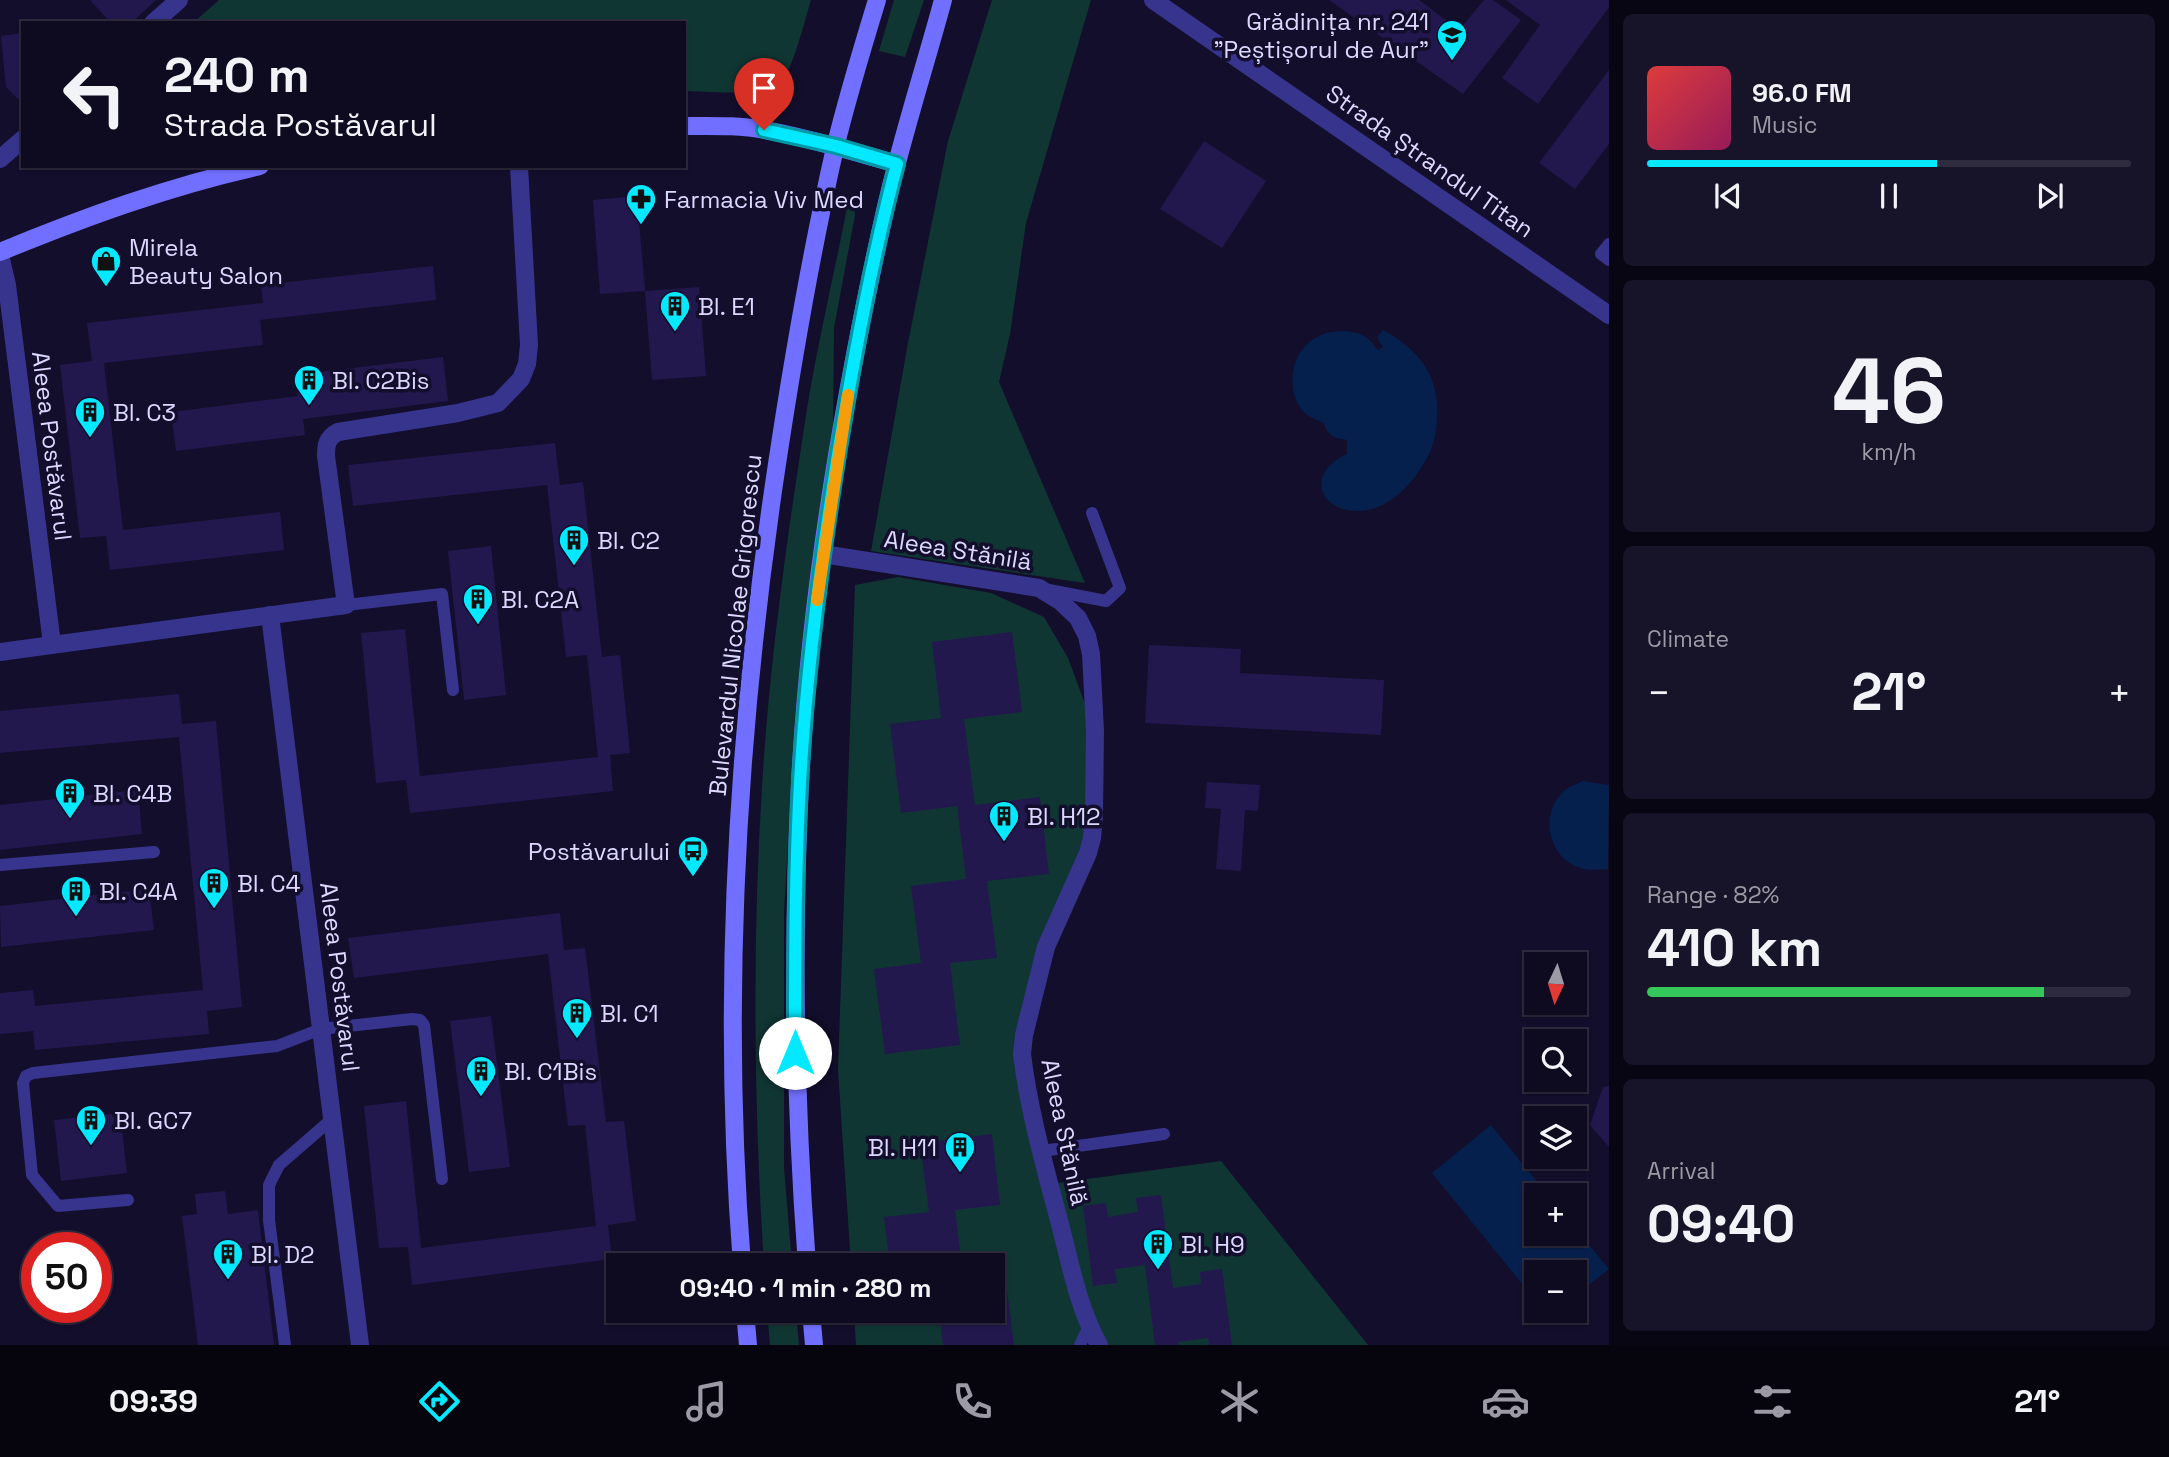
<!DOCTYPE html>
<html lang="en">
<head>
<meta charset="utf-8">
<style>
	body { margin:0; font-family:"Space Grotesk",sans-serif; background:#171329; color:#f1f3f6; height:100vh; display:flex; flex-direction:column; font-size:26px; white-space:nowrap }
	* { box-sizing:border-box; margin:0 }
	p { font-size:23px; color:#9b9aa5 }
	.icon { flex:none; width:38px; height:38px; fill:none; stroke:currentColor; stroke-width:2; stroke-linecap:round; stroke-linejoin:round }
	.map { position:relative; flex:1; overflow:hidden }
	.details { display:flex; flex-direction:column; gap:14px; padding:14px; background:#080612; width:560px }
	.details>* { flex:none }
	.hud { position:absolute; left:21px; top:21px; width:665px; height:147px; border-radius:0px; box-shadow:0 2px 5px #0004,0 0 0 2px #2e2b3e; background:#0e0a20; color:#f1f3f6; overflow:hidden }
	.needle { width:46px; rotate:184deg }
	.buttons { position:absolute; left:1524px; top:952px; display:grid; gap:14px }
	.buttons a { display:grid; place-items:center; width:63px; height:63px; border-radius:0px; background:#0e0a20; box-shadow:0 2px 5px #0004,0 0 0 2px #2e2b3e; font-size:35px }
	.speed { position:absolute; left:21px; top:1232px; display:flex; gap:14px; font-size:35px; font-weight:700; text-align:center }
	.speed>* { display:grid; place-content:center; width:91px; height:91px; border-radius:50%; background:#0e0a20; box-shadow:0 2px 5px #0004,0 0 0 2px #2e2b3e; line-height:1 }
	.speed .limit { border:10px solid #d22; background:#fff; color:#111 }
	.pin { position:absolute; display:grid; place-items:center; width:60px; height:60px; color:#fff; margin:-72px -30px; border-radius:50% 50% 50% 0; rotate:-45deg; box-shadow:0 0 7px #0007 }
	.pin .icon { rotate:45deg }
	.me { position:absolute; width:77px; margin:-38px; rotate:0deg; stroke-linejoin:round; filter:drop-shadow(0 0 5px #0008) }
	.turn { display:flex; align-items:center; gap:24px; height:147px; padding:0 28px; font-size:32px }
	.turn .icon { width:91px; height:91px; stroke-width:2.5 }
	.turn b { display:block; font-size:49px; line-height:60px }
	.big { font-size:52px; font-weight:800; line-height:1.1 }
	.details .card { flex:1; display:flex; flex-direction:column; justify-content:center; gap:10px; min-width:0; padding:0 24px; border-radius:10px; background:#171329 }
	.details .dial { align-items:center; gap:0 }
	.dial b { font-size:91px; line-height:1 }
	.song { display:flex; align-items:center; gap:21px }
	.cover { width:84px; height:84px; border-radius:10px; background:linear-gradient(135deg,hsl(0 70% 55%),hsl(330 70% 35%)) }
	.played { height:7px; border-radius:4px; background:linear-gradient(90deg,#04e9ff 60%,#2e2b3e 60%) }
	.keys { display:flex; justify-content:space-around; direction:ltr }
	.heat { display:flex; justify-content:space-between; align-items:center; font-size:38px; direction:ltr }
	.charge { height:10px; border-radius:5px; background:linear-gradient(90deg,#34c759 82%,#2e2b3e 0) }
	.trip { position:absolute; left:606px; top:1253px; width:399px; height:70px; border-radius:0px; background:#0e0a20; box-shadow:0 2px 5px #0004,0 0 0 2px #2e2b3e; font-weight:800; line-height:70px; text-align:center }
	.tabs { display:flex; height:112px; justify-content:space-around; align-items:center; background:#06040d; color:#9b9aa5 }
	.tabs .icon { width:49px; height:49px }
	.tabs .active { color:#04e9ff }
	.tabs b { font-size:32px; color:#f1f3f6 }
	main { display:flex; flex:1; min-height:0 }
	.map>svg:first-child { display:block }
	.green { fill:#103634 }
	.water { fill:#05204d }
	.building { fill:#22184e }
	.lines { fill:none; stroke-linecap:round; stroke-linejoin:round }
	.lane { stroke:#37348e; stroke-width:12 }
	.street { stroke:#37348e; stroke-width:18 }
	.secondary { stroke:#716fff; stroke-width:18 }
	.route-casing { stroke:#0397a6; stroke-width:18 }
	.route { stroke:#04e9ff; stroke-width:12 }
	.slow { stroke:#f59e0b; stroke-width:12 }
	.labels { text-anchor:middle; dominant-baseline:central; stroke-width:7; stroke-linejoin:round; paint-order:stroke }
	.poi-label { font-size:24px; fill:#dcd8ff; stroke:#130e2b; text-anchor:start }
	.street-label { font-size:24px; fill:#dcd8ff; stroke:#130e2b }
</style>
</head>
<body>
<main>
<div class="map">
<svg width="1609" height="1345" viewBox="0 0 1609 1345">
	<rect width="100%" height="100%" fill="#130e2b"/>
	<g class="green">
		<path d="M219 0H811C805 19 793 70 781 82 764 98 707 91 684 91V23H193Z"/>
		<path d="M894 0H924L905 57 879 51Z"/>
		<path d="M992 0H1091L1026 223 1010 334 999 382 1085 583 871 551 908 343 948 141Z"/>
		<path d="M852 197 854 200 855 215 834 328 833 435 791 789 784 912V1167L792 1265H764C754 1107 752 946 762 787 769 670 785 552 803 435 814 358 833 280 848 203Z"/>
		<path d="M898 577 991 593 1044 617 1068 658 1095 731 1094 815 1024 1035 1050 1184 1221 1161 1368 1345H1107L1089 1326 1080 1345H856L854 1311H992V1265H851L838 1070 855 585Z"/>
		<path d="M767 1311H796L799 1345H770Z"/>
	</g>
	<g class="water">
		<path d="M1383 330C1416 348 1439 373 1437 414 1437 442 1430 456 1414 478 1357 551 1281 485 1347 454V440C1334 438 1328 436 1324 423 1318 420 1310 418 1305 413 1286 395 1289 356 1311 341 1325 330 1352 327 1367 338 1371 340 1375 347 1378 350L1383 347 1377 337Z"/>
		<path d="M1583 781 1609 785 1608 869C1597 870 1585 871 1575 866 1545 852 1540 807 1568 788 1573 785 1579 783 1583 781Z"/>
		<path d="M1491 1125 1548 1195H1536V1234H1575V1228L1609 1269 1575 1296V1272H1536V1301L1432 1173Z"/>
	</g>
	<g class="building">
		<path d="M90 0H156L131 23H111Z"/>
		<path d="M1329 0H1419L1459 30 1484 0H1493L1521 20 1463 94Z"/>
		<path d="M1506 0H1609V7L1538 104 1502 78 1540 25Z"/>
		<path d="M23 33V95L18 99 6 87 1 36Z"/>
		<path d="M1609 70V144L1575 189 1539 163Z"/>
		<path d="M1204 141 1266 181 1222 248 1160 209Z"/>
		<path d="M637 196 645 291 699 287 706 376 652 380 645 291 600 294 593 200Z"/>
		<path d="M433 266 436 300 260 320 263 345 104 363 123 530 280 512 284 550 110 570 106 536 80 538 60 365 92 361 87 323 263 303 261 285Z"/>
		<path d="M443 357 448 401 303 419 305 435 176 451 171 412 298 396 295 375Z"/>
		<path d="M555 443 560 485 583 482 602 657 620 655 630 753 610 755 613 791 410 813 406 780 376 783 361 633 405 629 420 776 598 757 587 655 566 657 547 485 353 506 348 465Z"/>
		<path d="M491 546 506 695 464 700 448 551Z"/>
		<path d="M1012 632 1022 712 964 719 975 805 1040 797 1049 874 987 881 997 958 950 963 960 1045 885 1054 874 969 921 963 911 886 966 879 957 806 901 813 890 724 941 718 932 642Z"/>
		<path d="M1149 645 1241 649 1240 673 1384 680 1381 735 1145 723Z"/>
		<path d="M179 694 182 724 216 721 242 1007 207 1011 209 1034 35 1050 33 1031 0 1034V993L33 990 35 1006 203 990 179 737 0 753V711Z"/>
		<path d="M1207 782 1260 785 1258 811 1245 810 1241 871 1216 869 1221 809 1205 808Z"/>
		<path d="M138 790 142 834 0 850V805Z"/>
		<path d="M149 889 154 930 1 947 0 906Z"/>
		<path d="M560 913 564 950 585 948 606 1122 624 1121 636 1221 608 1225 612 1259 412 1285 408 1247 379 1248 364 1106 406 1101 421 1248 596 1226 585 1125 568 1126 548 954 354 978 348 938Z"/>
		<path d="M491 1016 510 1167 469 1172 450 1021Z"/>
		<path d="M1609 1086V1147L1590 1125 1603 1087Z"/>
		<path d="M120 1113 127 1173 61 1181 54 1120Z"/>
		<path d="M992 1134 1000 1205 955 1210 962 1265H890L884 1217 929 1212 920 1143Z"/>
		<path d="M225 1191 228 1214 258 1210 274 1345H198L182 1216 197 1214 195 1194Z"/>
		<path d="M1161 1195 1173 1288 1201 1284 1200 1272 1222 1269 1232 1345H1209L1208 1338 1178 1342 1179 1345H1155L1145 1265 1115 1269 1117 1283 1093 1286 1083 1206 1106 1203 1108 1217 1138 1212 1136 1198Z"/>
		<path d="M1006 1282 1014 1345H943L939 1311H992V1283Z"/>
	</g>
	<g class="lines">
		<g class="lane">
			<path d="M1609 244 1601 254 1609 260"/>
			<path d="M1049 590 1106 601 1120 588 1092 513"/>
			<path d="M346 605 442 594 453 690"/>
			<path d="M0 865 154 852"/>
			<path d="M1042 1151 1164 1134"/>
			<path d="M128 1200 58 1206 32 1175 23 1083 26 1076 33 1073 277 1046 321 1029 412 1019 420 1020 424 1025 442 1179"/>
			<path d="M285 1345 269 1220V1185L279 1165 332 1119"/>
			<path d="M1080 1345 1089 1326"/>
		</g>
		<g class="street">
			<path d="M1153 0 1609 315"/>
			<path d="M153 23 179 0"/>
			<path d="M0 159 23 139"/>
			<path d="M0 255 7 285 52 644"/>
			<path d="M823 554 1039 588 1060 601 1078 618 1087 636 1091 654 1095 731 1094 815 1092 838 1088 853 1046 947 1024 1035 1022 1054C1029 1112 1046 1171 1061 1228 1071 1267 1079 1309 1099 1345"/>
			<path d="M270 615 360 1345"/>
			<path d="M0 652 346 605 326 456C326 444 327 438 338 432L458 413 498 403 521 379 527 364 529 345 519 166"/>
		</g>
		<g class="secondary">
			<path d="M684 126C711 126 739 125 765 130 810 138 853 152 897 164"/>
			<path d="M0 252C85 217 170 186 260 166"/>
			<path d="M742 1265C721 998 737 729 777 464 793 358 811 253 835 148 847 98 862 49 877 0"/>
			<path d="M807 1265C795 1105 792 944 800 783 810 591 843 398 885 211 901 140 924 70 943 0"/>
			<path d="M745 1311 748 1345"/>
			<path d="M811 1311 814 1345"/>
		</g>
	</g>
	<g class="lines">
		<g class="route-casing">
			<path id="route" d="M764 130 836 146 897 164C871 262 853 361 837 461 820 568 806 675 800 783 795 873 795 963 795 1053"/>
		</g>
		<use href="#route" class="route"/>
		<path class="slow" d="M817 600 848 395"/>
	</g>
	<defs>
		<g id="school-pin" transform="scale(1.575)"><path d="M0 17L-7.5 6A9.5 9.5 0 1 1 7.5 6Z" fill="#04e9ff" stroke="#130e2b"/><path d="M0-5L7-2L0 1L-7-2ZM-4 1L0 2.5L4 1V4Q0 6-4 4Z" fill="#111"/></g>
		<g id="pharmacy-pin" transform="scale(1.575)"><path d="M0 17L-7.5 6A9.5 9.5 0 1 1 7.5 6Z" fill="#04e9ff" stroke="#130e2b"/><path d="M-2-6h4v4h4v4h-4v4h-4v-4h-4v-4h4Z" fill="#111"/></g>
		<g id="shop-pin" transform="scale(1.575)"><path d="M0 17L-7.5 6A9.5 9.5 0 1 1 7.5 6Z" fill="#04e9ff" stroke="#130e2b"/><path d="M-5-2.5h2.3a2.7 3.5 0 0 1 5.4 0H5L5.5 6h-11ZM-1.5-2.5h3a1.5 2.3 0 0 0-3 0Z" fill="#111"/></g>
		<g id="building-pin" transform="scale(1.575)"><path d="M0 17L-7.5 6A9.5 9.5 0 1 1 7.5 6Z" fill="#04e9ff" stroke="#130e2b"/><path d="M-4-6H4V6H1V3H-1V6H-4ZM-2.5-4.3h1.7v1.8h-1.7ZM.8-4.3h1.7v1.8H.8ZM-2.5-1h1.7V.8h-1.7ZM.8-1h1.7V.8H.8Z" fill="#111"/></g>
		<g id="bus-pin" transform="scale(1.575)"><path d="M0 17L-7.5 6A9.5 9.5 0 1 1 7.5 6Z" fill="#04e9ff" stroke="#130e2b"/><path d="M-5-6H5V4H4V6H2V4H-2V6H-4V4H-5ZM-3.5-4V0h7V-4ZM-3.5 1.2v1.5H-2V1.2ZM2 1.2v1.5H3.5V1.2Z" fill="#111"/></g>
	</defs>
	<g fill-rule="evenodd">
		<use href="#school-pin" x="1452" y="35"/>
		<use href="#pharmacy-pin" x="641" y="199"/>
		<use href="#shop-pin" x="106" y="261"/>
		<use href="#building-pin" x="675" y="306"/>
		<use href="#building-pin" x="309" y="380"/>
		<use href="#building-pin" x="90" y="412"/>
		<use href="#building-pin" x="574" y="540"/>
		<use href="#building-pin" x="478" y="599"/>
		<use href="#building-pin" x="70" y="793"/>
		<use href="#building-pin" x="1004" y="816"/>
		<use href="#bus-pin" x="693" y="851"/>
		<use href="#building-pin" x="214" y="883"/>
		<use href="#building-pin" x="76" y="891"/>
		<use href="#building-pin" x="577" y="1013"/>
		<use href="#building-pin" x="481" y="1071"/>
		<use href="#building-pin" x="91" y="1120"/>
		<use href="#building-pin" x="960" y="1147"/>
		<use href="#building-pin" x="1158" y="1244"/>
		<use href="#building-pin" x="228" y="1254"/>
	</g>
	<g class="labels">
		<g class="poi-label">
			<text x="1429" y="21" text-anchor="end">Grădinița nr. 241<tspan x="1429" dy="28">"Peștișorul de Aur"</tspan></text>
			<text x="664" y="199">Farmacia Viv Med</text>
			<text x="129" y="247">Mirela<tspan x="129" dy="28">Beauty Salon</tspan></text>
			<text x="698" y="306">Bl. E1</text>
			<text x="332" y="380">Bl. C2Bis</text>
			<text x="113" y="412">Bl. C3</text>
			<text x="597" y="540">Bl. C2</text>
			<text x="501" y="599">Bl. C2A</text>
			<text x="93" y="793">Bl. C4B</text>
			<text x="1027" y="816">Bl. H12</text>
			<text x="670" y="851" text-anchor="end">Postăvarului</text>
			<text x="237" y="883">Bl. C4</text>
			<text x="99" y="891">Bl. C4A</text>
			<text x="600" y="1013">Bl. C1</text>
			<text x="504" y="1071">Bl. C1Bis</text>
			<text x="114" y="1120">Bl. GC7</text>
			<text x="937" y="1147" text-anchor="end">Bl. H11</text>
			<text x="1181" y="1244">Bl. H9</text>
			<text x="251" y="1254">Bl. D2</text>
		</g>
		<g class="street-label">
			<text transform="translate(1430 161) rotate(35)">Strada Ștrandul Titan</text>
			<text transform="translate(52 446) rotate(83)">Aleea Postăvarul</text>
			<text transform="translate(958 550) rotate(9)">Aleea Stănilă</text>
			<text transform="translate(735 625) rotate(-84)">Bulevardul Nicolae Grigorescu</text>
			<text transform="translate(340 977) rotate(83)">Aleea Postăvarul</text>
			<text transform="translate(1065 1132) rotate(78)">Aleea Stănilă</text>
		</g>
	</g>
</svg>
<div class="buttons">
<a><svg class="needle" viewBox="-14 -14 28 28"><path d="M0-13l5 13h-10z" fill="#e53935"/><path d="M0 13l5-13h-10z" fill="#9b9aa5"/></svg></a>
<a><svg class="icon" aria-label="search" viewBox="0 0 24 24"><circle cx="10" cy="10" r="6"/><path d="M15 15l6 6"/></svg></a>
<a><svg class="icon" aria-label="layers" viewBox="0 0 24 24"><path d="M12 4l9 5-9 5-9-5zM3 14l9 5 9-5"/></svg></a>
<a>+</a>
<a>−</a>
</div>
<div class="speed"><div class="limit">50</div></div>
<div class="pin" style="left:764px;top:130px;background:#d93025"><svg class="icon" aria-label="arrive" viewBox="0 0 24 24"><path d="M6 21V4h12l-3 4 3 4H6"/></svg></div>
<svg class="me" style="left:795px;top:1053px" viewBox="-20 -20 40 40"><circle r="19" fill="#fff"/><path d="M0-13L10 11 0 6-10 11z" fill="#04e9ff"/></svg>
<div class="trip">09:40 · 1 min · 280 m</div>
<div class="hud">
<div class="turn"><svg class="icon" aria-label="left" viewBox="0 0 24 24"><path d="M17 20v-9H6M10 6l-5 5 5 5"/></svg><div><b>240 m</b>Strada Postăvarul</div></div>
</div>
</div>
<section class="details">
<div class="card">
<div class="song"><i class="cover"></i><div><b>96.0 FM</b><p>Music</p></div></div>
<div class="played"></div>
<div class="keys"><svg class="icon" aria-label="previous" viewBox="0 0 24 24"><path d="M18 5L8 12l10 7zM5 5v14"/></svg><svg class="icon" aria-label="pause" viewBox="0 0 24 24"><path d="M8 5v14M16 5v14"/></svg><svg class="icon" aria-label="next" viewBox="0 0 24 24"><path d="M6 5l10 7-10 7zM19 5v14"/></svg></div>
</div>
<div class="card dial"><b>46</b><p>km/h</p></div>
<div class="card"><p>Climate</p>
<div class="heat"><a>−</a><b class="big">21°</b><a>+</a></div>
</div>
<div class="card"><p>Range · 82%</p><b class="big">410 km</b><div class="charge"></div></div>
<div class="card"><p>Arrival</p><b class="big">09:40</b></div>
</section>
</main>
<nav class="tabs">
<b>09:39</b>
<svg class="icon active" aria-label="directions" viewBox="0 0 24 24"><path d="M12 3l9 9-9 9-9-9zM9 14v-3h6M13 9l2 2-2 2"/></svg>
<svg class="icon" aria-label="music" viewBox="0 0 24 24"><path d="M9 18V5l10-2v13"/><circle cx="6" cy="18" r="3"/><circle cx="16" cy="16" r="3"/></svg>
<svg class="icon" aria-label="phone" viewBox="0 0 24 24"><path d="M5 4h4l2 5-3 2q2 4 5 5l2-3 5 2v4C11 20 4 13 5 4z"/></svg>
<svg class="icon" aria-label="climate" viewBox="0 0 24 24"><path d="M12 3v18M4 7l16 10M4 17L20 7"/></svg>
<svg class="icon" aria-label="car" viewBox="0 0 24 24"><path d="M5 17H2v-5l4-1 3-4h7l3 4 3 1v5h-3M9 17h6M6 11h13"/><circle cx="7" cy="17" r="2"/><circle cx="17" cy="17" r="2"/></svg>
<svg class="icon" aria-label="filters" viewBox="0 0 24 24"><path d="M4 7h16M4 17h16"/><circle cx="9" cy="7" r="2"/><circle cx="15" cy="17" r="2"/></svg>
<b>21°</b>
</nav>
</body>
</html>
